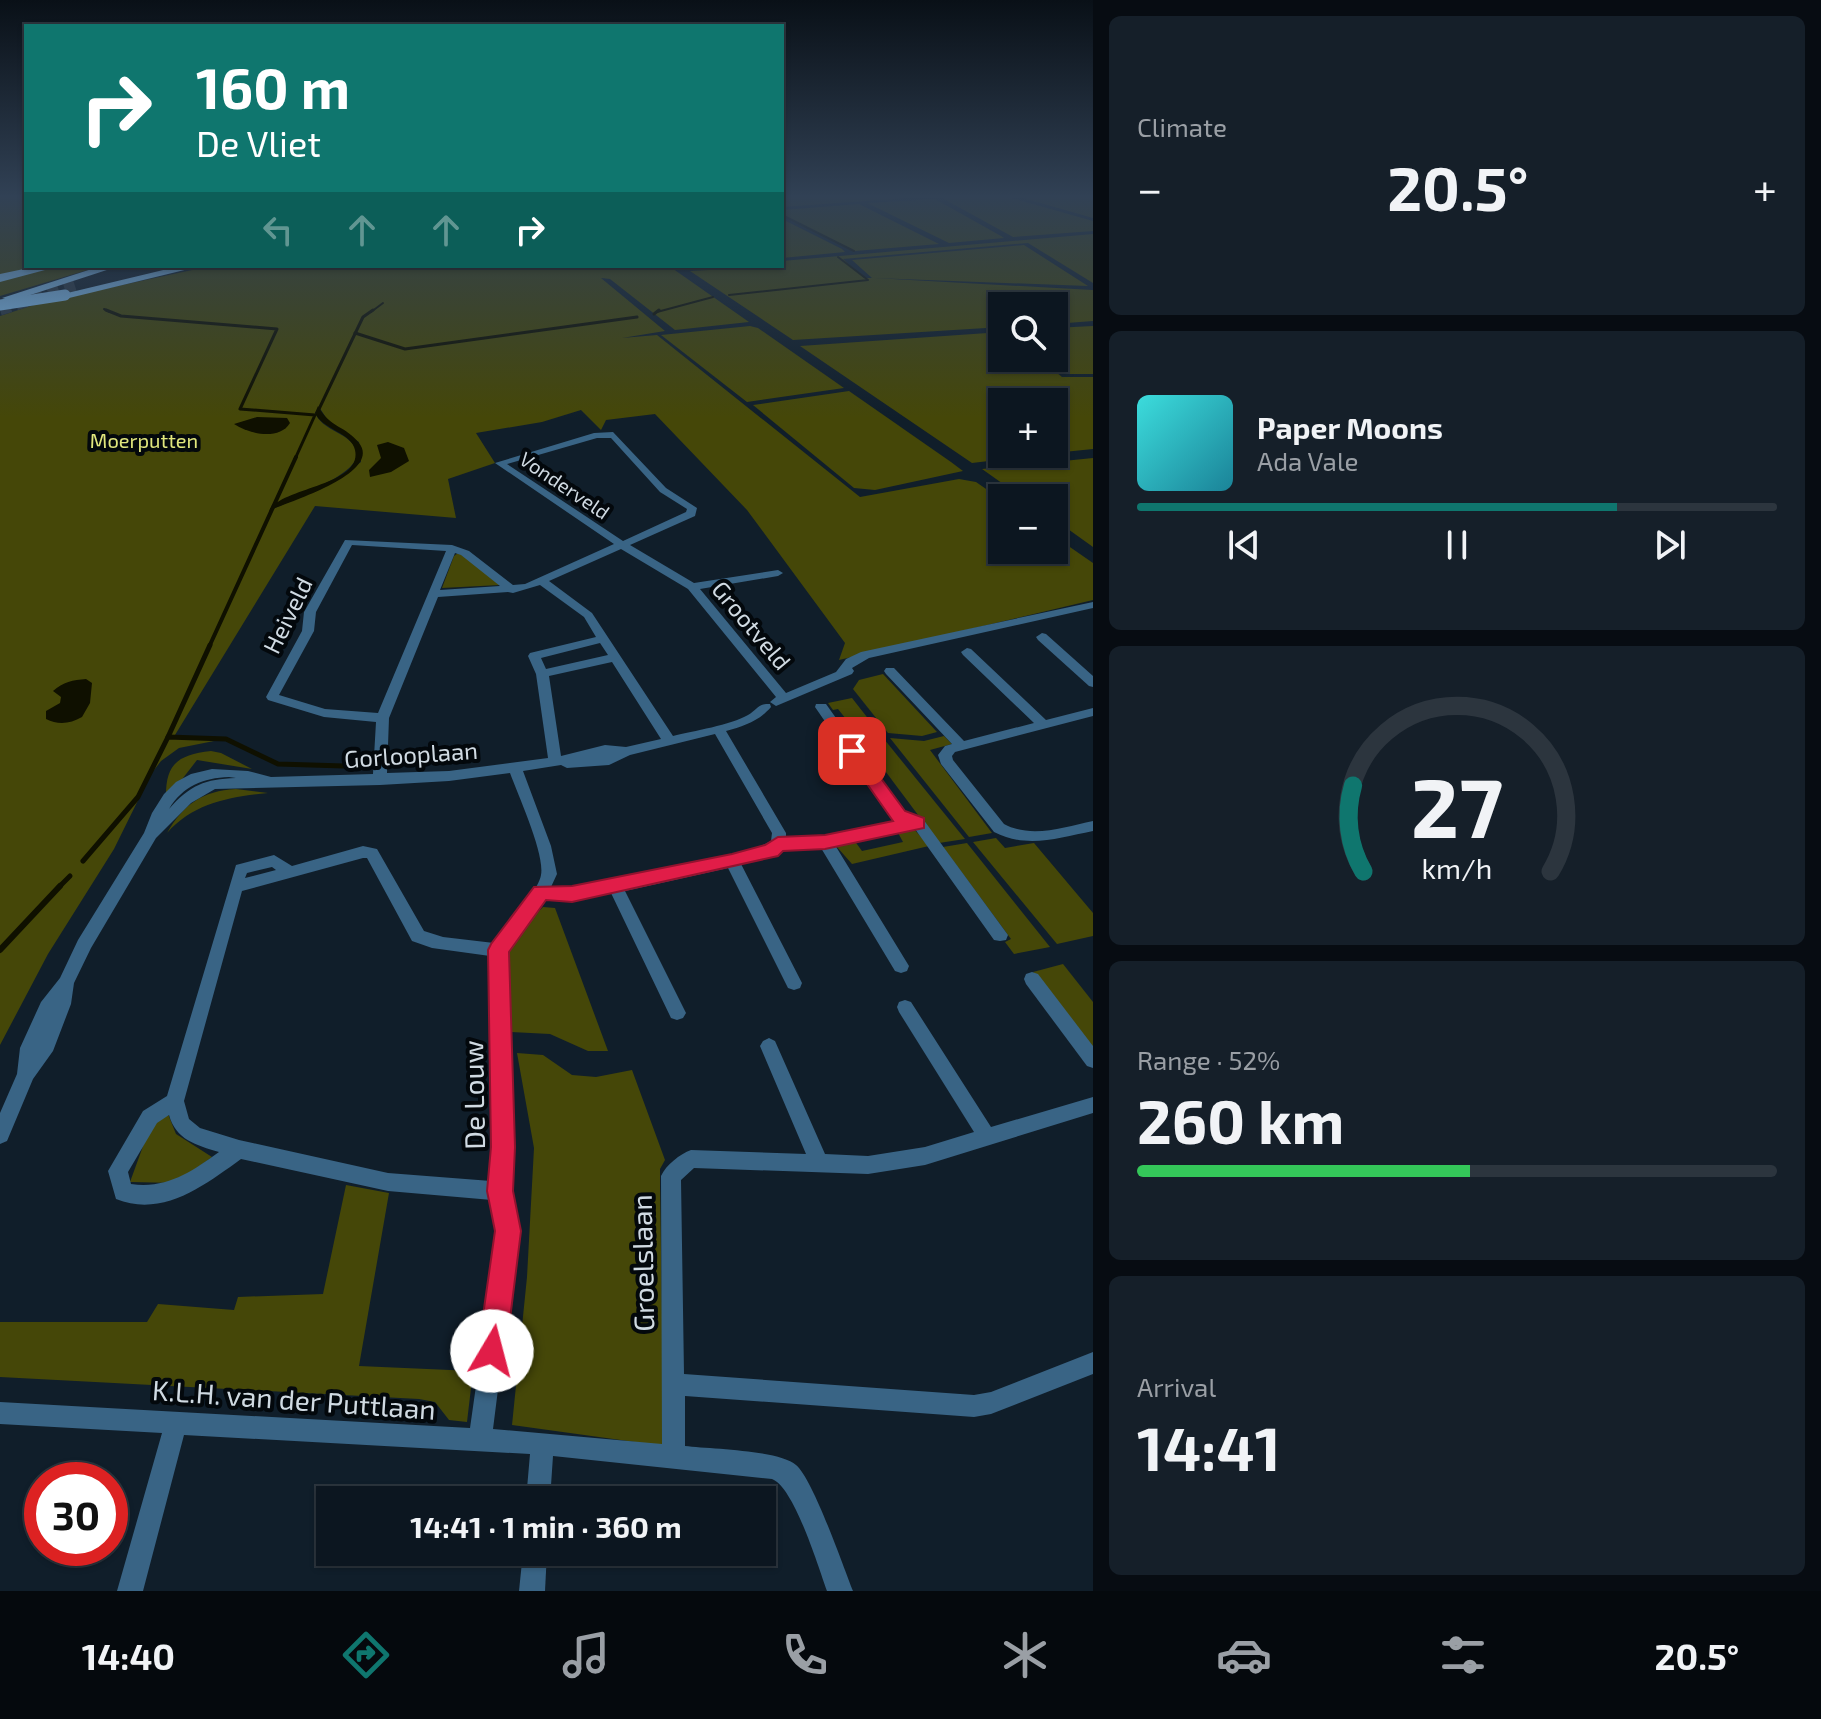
<!DOCTYPE html>
<html lang="en">
<head>
<meta charset="utf-8">
<style>
	body { margin:0; font-family:"Exo 2",sans-serif; background:#151f29; color:#f1f3f6; height:100vh; display:flex; flex-direction:column; font-size:30px; white-space:nowrap }
	* { box-sizing:border-box; margin:0 }
	p { font-size:26px; color:#9a9fa5 }
	.icon { flex:none; width:44px; height:44px; fill:none; stroke:currentColor; stroke-width:2; stroke-linecap:round; stroke-linejoin:round }
	.map { position:relative; flex:1; overflow:hidden }
	.panel { display:flex; flex-direction:column; gap:16px; padding:16px; background:#070c12; width:728px }
	.panel>* { flex:none }
	.top-card { position:absolute; left:24px; top:24px; width:760px; height:244px; border-radius:0px; box-shadow:0 2px 6px #0004,0 0 0 2px #2c353e; background:#0f766e; color:#fff; overflow:hidden }
	.fabs { position:absolute; left:988px; top:292px; display:grid; gap:16px }
	.fabs a { display:grid; place-items:center; width:80px; height:80px; border-radius:0px; background:#0c1620; box-shadow:0 2px 6px #0004,0 0 0 2px #2c353e; font-size:40px }
	.speed { position:absolute; left:24px; top:1462px; display:flex; gap:16px; font-size:40px; font-weight:700; text-align:center }
	.speed>* { display:grid; place-content:center; width:104px; height:104px; border-radius:50%; background:#0c1620; box-shadow:0 2px 6px #0004,0 0 0 2px #2c353e; line-height:1 }
	.speed .limit { border:12px solid #d22; background:#fff; color:#111 }
	.pin { position:absolute; display:grid; place-items:center; width:68px; height:68px; color:#fff; margin:-34px; border-radius:16px; box-shadow:0 4px 12px #0006 }
	.me { position:absolute; width:88px; margin:-44px; rotate:8deg; stroke-linejoin:round; filter:drop-shadow(0 0 6px #0008) }
	.turn { display:flex; align-items:center; gap:28px; height:168px; padding:0 40px; font-size:36px }
	.turn .icon { width:104px; height:104px; stroke-width:2.5 }
	.turn b { display:block; font-size:56px; line-height:68px }
	.lanes { display:flex; align-items:center; height:76px; padding:0 40px; background:#0003; justify-content:center; gap:40px; direction:ltr }
	.lanes .off { opacity:.35 }
	.big { font-size:60px; font-weight:700; line-height:1.1 }
	.panel .card { flex:1; display:flex; flex-direction:column; justify-content:center; gap:12px; min-width:0; padding:0 28px; border-radius:12px; background:#151f29 }
	.panel .dial { align-items:center; gap:0 }
	.dial svg { height:208px; overflow:visible; fill:none; stroke:#2c353e; stroke-width:7; stroke-linecap:round; text-anchor:middle }
	.dial text { fill:#f1f3f6; stroke:none }
	.song { display:flex; align-items:center; gap:24px }
	.cover { width:96px; height:96px; border-radius:12px; background:linear-gradient(135deg,hsl(180 70% 55%),hsl(190 70% 35%)) }
	.played { height:8px; border-radius:4px; background:linear-gradient(90deg,#0f766e 75%,#2c353e 75%) }
	.keys { display:flex; justify-content:space-around; direction:ltr }
	.heat { display:flex; justify-content:space-between; align-items:center; font-size:44px; direction:ltr }
	.charge { height:12px; border-radius:6px; background:linear-gradient(90deg,#34c759 52%,#2c353e 0) }
	.trip { position:absolute; left:316px; top:1486px; width:460px; height:80px; border-radius:0px; background:#0c1620; box-shadow:0 2px 6px #0004,0 0 0 2px #2c353e; font-weight:700; line-height:80px; text-align:center }
	.dock { display:flex; height:128px; justify-content:space-around; align-items:center; background:#05090d; color:#9a9fa5 }
	.dock .icon { width:56px; height:56px }
	.dock .current { color:#0f766e }
	.dock b { font-size:36px; color:#f1f3f6 }
	main { display:flex; flex:1; min-height:0 }
	.map>svg:first-child { display:block }
	.green { fill:#454708; fill-rule:evenodd }
	.water { fill:#0f1000 }
	.lines { fill:none; stroke-linecap:round; stroke-linejoin:round }
	.stream-far4 { stroke:#0f1000; stroke-width:2 }
	.stream-far3 { stroke:#0f1000; stroke-width:3 }
	.stream-far2 { stroke:#0f1000; stroke-width:4 }
	.stream-far1 { stroke:#0f1000; stroke-width:5 }
	.stream { stroke:#0f1000; stroke-width:6 }
	.highway-tunnel { stroke:#2d3a46; stroke-width:11; stroke-dasharray:11 6; stroke-linecap:butt }
	.street { fill:#396485; fill-rule:evenodd }
	.highway { fill:#87c6f8; fill-rule:evenodd }
	.highway-bridge { stroke:#87c6f8; stroke-width:11 }
	.route { fill:#e11d48; stroke:#92132f; stroke-width:2 }
	.labels { text-anchor:middle; dominant-baseline:central; stroke-width:8; stroke-linejoin:round; paint-order:stroke }
	.far-park-label { font-size:20px; fill:#e1e77d; stroke:#03080c }
	.far-street-label { font-size:20px; fill:#d0dae2; stroke:#03080c }
	.street-label { font-size:24px; fill:#d0dae2; stroke:#03080c }
	.near-street-label { font-size:28px; fill:#d0dae2; stroke:#03080c }
</style>
</head>
<body>
<main>
<div class="map">
<svg width="1093" height="1591" viewBox="0 0 1093 1591">
	<rect width="100%" height="100%" fill="#101e2a"/>
	<g class="green">
		<path d="M0 196H26V266H39L0 275Z"/>
		<path d="M782 196H935L782 207Z"/>
		<path d="M1004 196 1093 221V231L1013 237 942 198Z"/>
		<path d="M1016 196H1093V218Z"/>
		<path d="M935 199 1001 236 1004 238 949 243 867 203Z"/>
		<path d="M859 204 939 244 855 251 782 215V210Z"/>
		<path d="M782 219 842 249 845 252 782 258Z"/>
		<path d="M1093 234V283L1028 243 843 259 864 278H872L852 260 1024 245 1088 286 874 278 1093 290V321L1054 324V306H1002V327L793 340 690 271 782 266V261Z"/>
		<path d="M62 266H101L0 296V280Z"/>
		<path d="M211 266H669L749 322 675 330 610 279 601 278 665 331 622 338 657 335 860 497 959 479 976 482 1002 500V550H1054V536L1093 563V600L839 660 845 643 747 510 655 414 606 420 601 430 581 410 542 422 476 433 495 463 448 479 456 518 315 506 175 735 214 741 179 748 161 761 151 774 114 849 48 954 0 1045V316L43 302ZM319 407 331 425 359 442 361 462 325 487 270 510 272 505C288 497 376 473 353 444 342 431 323 430 315 413Z"/>
		<path d="M750 326 758 328 844 388 747 402 661 335Z"/>
		<path d="M1093 326V374H1069L1047 358H1054V328Z"/>
		<path d="M1002 332V358H1039L1062 377H1093V449L1054 453V402H1002V454H1049L972 463 800 346Z"/>
		<path d="M849 391 951 462 963 471 875 490 854 488 753 405Z"/>
		<path d="M1093 458V547L1054 519V498H1023L982 469Z"/>
		<path d="M458 553 461 554 500 585 442 588 454 556Z"/>
		<path d="M883 674 937 732 922 736 888 733 853 689 859 680Z"/>
		<path d="M852 698 881 735 862 739 838 709 833 710 828 703Z"/>
		<path d="M944 736 952 744 930 750 992 833 969 837 890 738 924 741Z"/>
		<path d="M884 739 965 839 939 843 865 744Z"/>
		<path d="M211 751 221 753 252 769 197 760 166 800C165 765 176 755 211 751Z"/>
		<path d="M236 789 268 793C229 797 194 803 167 833 184 804 202 791 236 789Z"/>
		<path d="M913 828 929 846 852 864 837 847 854 840 862 851 903 842 897 831Z"/>
		<path d="M996 838 1005 848 1034 843 1093 913V936L1057 944 973 842Z"/>
		<path d="M967 843 1050 947 1014 954 1005 942 1011 939 943 847Z"/>
		<path d="M543 907 555 908 608 1051H588L550 1034 511 1032C502 970 497 952 543 907Z"/>
		<path d="M1063 964 1093 1002V1052L1033 972Z"/>
		<path d="M517 1053 543 1055 572 1075 596 1077 632 1070 665 1160 660 1169V1186L664 1446 512 1425 527 1277 534 1148Z"/>
		<path d="M168 1114 176 1134 212 1157 176 1183 130 1182 150 1127Z"/>
		<path d="M346 1185 389 1193 359 1366 473 1371 467 1422 449 1420 435 1402 419 1399 0 1377V1322H147L158 1304 234 1310 238 1297 323 1294Z"/>
	</g>
	<g class="water">
		<path d="M318 406C330 428 346 426 359 443 383 474 287 502 269 511 281 487 363 486 355 450 352 433 322 429 315 413Z"/>
		<path d="M257 417 287 418 290 423C279 441 249 434 234 424Z"/>
		<path d="M388 442 404 448 409 461 391 472 370 477 369 470 381 458 377 445Z"/>
		<path d="M86 679 92 683 90 703 82 717C70 724 58 725 46 719V711L60 703 61 697 53 691C63 682 73 680 86 679Z"/>
	</g>
	<g class="lines">
		<g class="stream-far4">
			<path d="M782 215 854 251"/>
			<path d="M729 295 868 280 838 257"/>
			<path d="M104 309 110 312"/>
			<path d="M371 312 383 303"/>
			<path d="M657 312 713 297"/>
		</g>
		<g class="stream-far3">
			<path d="M106 310 121 316 277 329 240 409 315 415 295 459"/>
			<path d="M654 314 659 310"/>
			<path d="M355 333 405 349 637 317"/>
			<path d="M319 409 363 317 373 310"/>
		</g>
		<path class="stream-far2" d="M209 647 296 457"/>
		<g class="stream-far1">
			<path d="M168 737 210 645"/>
			<path d="M83 861 138 797 168 737 226 739 278 764 344 766"/>
			<path d="M58 888 70 876"/>
		</g>
		<path class="stream" d="M0 950 60 886"/>
		<path class="highway-tunnel" d="M0 310 75 286"/>
		<g class="street">
			<path d="M613 432 666 488 697 508 695 516 630 545 694 583 778 570 783 573 778 576 700 589 786 693 836 672 846 659 861 652 1093 602V608L869 658 852 668 854 671 852 674 776 706 770 702 776 697 688 589 621 549 549 581 592 613 673 736C693 731 731 725 748 715 757 710 758 703 770 704L771 707C759 721 744 726 726 731L786 833V838L825 837 899 822 893 820 815 707 816 704H826L903 812 923 819 1008 935 1006 940 1000 941 994 940 915 829 835 845 909 966 907 971 901 973 895 971 821 848 780 849 741 864 802 983 800 988 794 990 788 988 728 868 625 891 686 1013 683 1018 677 1020 671 1018 611 893 572 900 545 898 506 951 512 1147 510 1191 518 1231 493 1429 662 1444 661 1176C666 1165 680 1154 691 1150L806 1154 760 1046 763 1041 769 1038 775 1041 825 1154 868 1156 925 1147 974 1132 899 1012 897 1007 899 1002 905 1000 911 1002 991 1127 1093 1097V1113L925 1165 868 1174 694 1168 681 1180 684 1374 974 1395 991 1392 1093 1352V1374L991 1414 974 1417 685 1396V1446C710 1449 779 1450 796 1465 813 1479 843 1566 853 1591H827C818 1566 794 1487 772 1479L553 1456 550 1500H526L530 1454 184 1435 143 1591H117L162 1433 0 1424V1402L470 1428 498 1231 492 1200 388 1191 241 1159C205 1185 163 1218 116 1199L108 1171 143 1111 167 1096 236 865 274 855 292 866 363 846 377 849 424 931 443 937 494 943C506 928 538 892 541 875 545 854 518 795 510 773L449 781 380 785 215 789 191 803 156 838 91 948 74 983 71 1004 53 1051 33 1079 7 1141 0 1144V1113L17 1074 20 1048 41 1002 60 978 78 940 144 833 152 813 164 794 176 782 191 774 212 769 248 771 271 777 373 774 376 722 324 717 268 700 266 697 302 631 304 612 345 540 452 545 469 551 513 585 525 584 614 544 495 463 594 433ZM597 438H611L660 492 687 509 686 512 623 541 507 464ZM352 545 446 551 378 713 325 709 279 695 314 631 316 612ZM455 553 461 555 500 586 440 590ZM540 585 584 617 596 637 530 653 528 656 536 674 548 758 449 771 387 773 389 718 438 597 508 592 513 593ZM600 643 608 655 546 669 541 658ZM612 662 661 739 626 747 605 745 561 756 549 676ZM715 734 772 833 771 841C726 866 662 870 612 880 592 884 573 889 551 887L557 874 551 846 523 771 561 765 567 768 609 765 630 755ZM229 777 236 778C205 779 190 785 169 809 183 786 203 778 229 777ZM363 858H367L412 941 432 948 490 956 494 1147 491 1181 388 1173 239 1140 200 1128 189 1119 184 1101 242 891ZM272 867 276 870 245 878 247 873ZM169 1115C176 1140 196 1145 219 1152 191 1172 167 1189 131 1184L128 1172 157 1123Z"/>
			<path d="M1042 633 1046 634 1093 676V687L1089 686 1038 640 1036 637Z"/>
			<path d="M967 648 971 649 1046 720 1093 708V716L955 752 952 756 953 760 1004 824C1032 839 1064 827 1093 821V831C1058 838 1027 849 994 832L941 764 938 755 945 746 952 744 886 674 884 671 886 668H894L964 741 1034 723 963 655 961 652Z"/>
			<path d="M1032 972 1038 974 1093 1046V1068L1087 1066 1026 984 1024 979 1026 974Z"/>
			<path d="M523 1552H547L545 1591H519Z"/>
		</g>
		<g class="highway">
			<path d="M38 266H60L0 282V274Z"/>
			<path d="M101 266H119L12 301 2 298Z"/>
			<path d="M180 266H201L65 299 59 295Z"/>
		</g>
		<path class="highway-bridge" d="M0 305 65 295"/>
	</g>
	<linearGradient id="sky" x2="0" y2="1"><stop stop-color="#091017"/><stop offset="0.47" stop-color="#314155"/><stop offset="1" stop-color="#314155" stop-opacity="0"/></linearGradient>
	<rect width="1093" height="418" fill="url(#sky)"/>
	<path class="route" d="M852 745 858 747 905 811 924 818V828L825 849 783 851 778 856 572 902 546 900 509 952 515 1147 513 1191 521 1231 506 1351 502 1361 492 1365 482 1361 478 1351 495 1231 487 1191 491 1147 488 950 491 944 534 887 572 886 732 854 765 845 778 837 825 835 893 821 844 751Z"/>
	<g class="labels">
		<g class="far-park-label">
			<text x="144" y="440">Moerputten</text>
		</g>
		<g class="far-street-label">
			<text transform="translate(565 485) rotate(34)">Vonderveld</text>
		</g>
		<g class="street-label">
			<text transform="translate(287 615) rotate(-64)">Heiveld</text>
			<text transform="translate(752 625) rotate(50)">Grootveld</text>
			<text transform="translate(411 754) rotate(-4)">Gorlooplaan</text>
		</g>
		<g class="near-street-label">
			<text transform="translate(473 1095) rotate(-91)">De Louw</text>
			<text transform="translate(642 1263) rotate(-91)">Groelslaan</text>
			<text transform="translate(294 1399) rotate(4)">K.L.H. van der Puttlaan</text>
		</g>
	</g>
</svg>
<div class="fabs">
<a><svg class="icon" aria-label="search" viewBox="0 0 24 24"><circle cx="10" cy="10" r="6"/><path d="M15 15l6 6"/></svg></a>
<a>+</a>
<a>−</a>
</div>
<div class="speed"><div class="limit">30</div></div>
<div class="pin" style="left:852px;top:751px;background:#d93025"><svg class="icon" aria-label="arrive" viewBox="0 0 24 24"><path d="M6 21V4h12l-3 4 3 4H6"/></svg></div>
<svg class="me" style="left:492px;top:1351px" viewBox="-20 -20 40 40"><circle r="19" fill="#fff"/><path d="M0-13L10 11 0 6-10 11z" fill="#e11d48"/></svg>
<div class="trip">14:41 · 1 min · 360 m</div>
<div class="top-card">
<div class="turn"><svg class="icon" aria-label="right" viewBox="0 0 24 24"><path d="M7 20v-9h11M14 6l5 5-5 5"/></svg><div><b>160 m</b>De Vliet</div></div>
<div class="lanes"><svg class="icon off" aria-label="left" viewBox="0 0 24 24"><path d="M17 20v-9H6M10 6l-5 5 5 5"/></svg><svg class="icon off" aria-label="ahead" viewBox="0 0 24 24"><path d="M12 20V5M6 11l6-6 6 6"/></svg><svg class="icon off" aria-label="ahead" viewBox="0 0 24 24"><path d="M12 20V5M6 11l6-6 6 6"/></svg><svg class="icon" aria-label="right" viewBox="0 0 24 24"><path d="M7 20v-9h11M14 6l5 5-5 5"/></svg></div>
</div>
</div>
<section class="panel">
<div class="card"><p>Climate</p>
<div class="heat"><a>−</a><b class="big">20.5°</b><a>+</a></div>
</div>
<div class="card">
<div class="song"><i class="cover"></i><div><b>Paper Moons</b><p>Ada Vale</p></div></div>
<div class="played"></div>
<div class="keys"><svg class="icon" aria-label="previous" viewBox="0 0 24 24"><path d="M18 5L8 12l10 7zM5 5v14"/></svg><svg class="icon" aria-label="pause" viewBox="0 0 24 24"><path d="M8 5v14M16 5v14"/></svg><svg class="icon" aria-label="next" viewBox="0 0 24 24"><path d="M6 5l10 7-10 7zM19 5v14"/></svg></div>
</div>
<div class="card dial"><svg viewBox="0 0 100 80">
<path d="M14 69A42 42 0 1 1 86 69"/>
<path d="M14 69A42 42 0 0 1 10 36" stroke="#0f766e"/>
<text x="50" y="56" font-size="32" font-weight="700">27</text>
<text x="50" y="72" font-size="11">km/h</text>
</svg></div>
<div class="card"><p>Range · 52%</p><b class="big">260 km</b><div class="charge"></div></div>
<div class="card"><p>Arrival</p><b class="big">14:41</b></div>
</section>
</main>
<nav class="dock">
<b>14:40</b>
<svg class="icon current" aria-label="directions" viewBox="0 0 24 24"><path d="M12 3l9 9-9 9-9-9zM9 14v-3h6M13 9l2 2-2 2"/></svg>
<svg class="icon" aria-label="music" viewBox="0 0 24 24"><path d="M9 18V5l10-2v13"/><circle cx="6" cy="18" r="3"/><circle cx="16" cy="16" r="3"/></svg>
<svg class="icon" aria-label="phone" viewBox="0 0 24 24"><path d="M5 4h4l2 5-3 2q2 4 5 5l2-3 5 2v4C11 20 4 13 5 4z"/></svg>
<svg class="icon" aria-label="climate" viewBox="0 0 24 24"><path d="M12 3v18M4 7l16 10M4 17L20 7"/></svg>
<svg class="icon" aria-label="car" viewBox="0 0 24 24"><path d="M5 17H2v-5l4-1 3-4h7l3 4 3 1v5h-3M9 17h6M6 11h13"/><circle cx="7" cy="17" r="2"/><circle cx="17" cy="17" r="2"/></svg>
<svg class="icon" aria-label="filters" viewBox="0 0 24 24"><path d="M4 7h16M4 17h16"/><circle cx="9" cy="7" r="2"/><circle cx="15" cy="17" r="2"/></svg>
<b>20.5°</b>
</nav>
</body>
</html>
